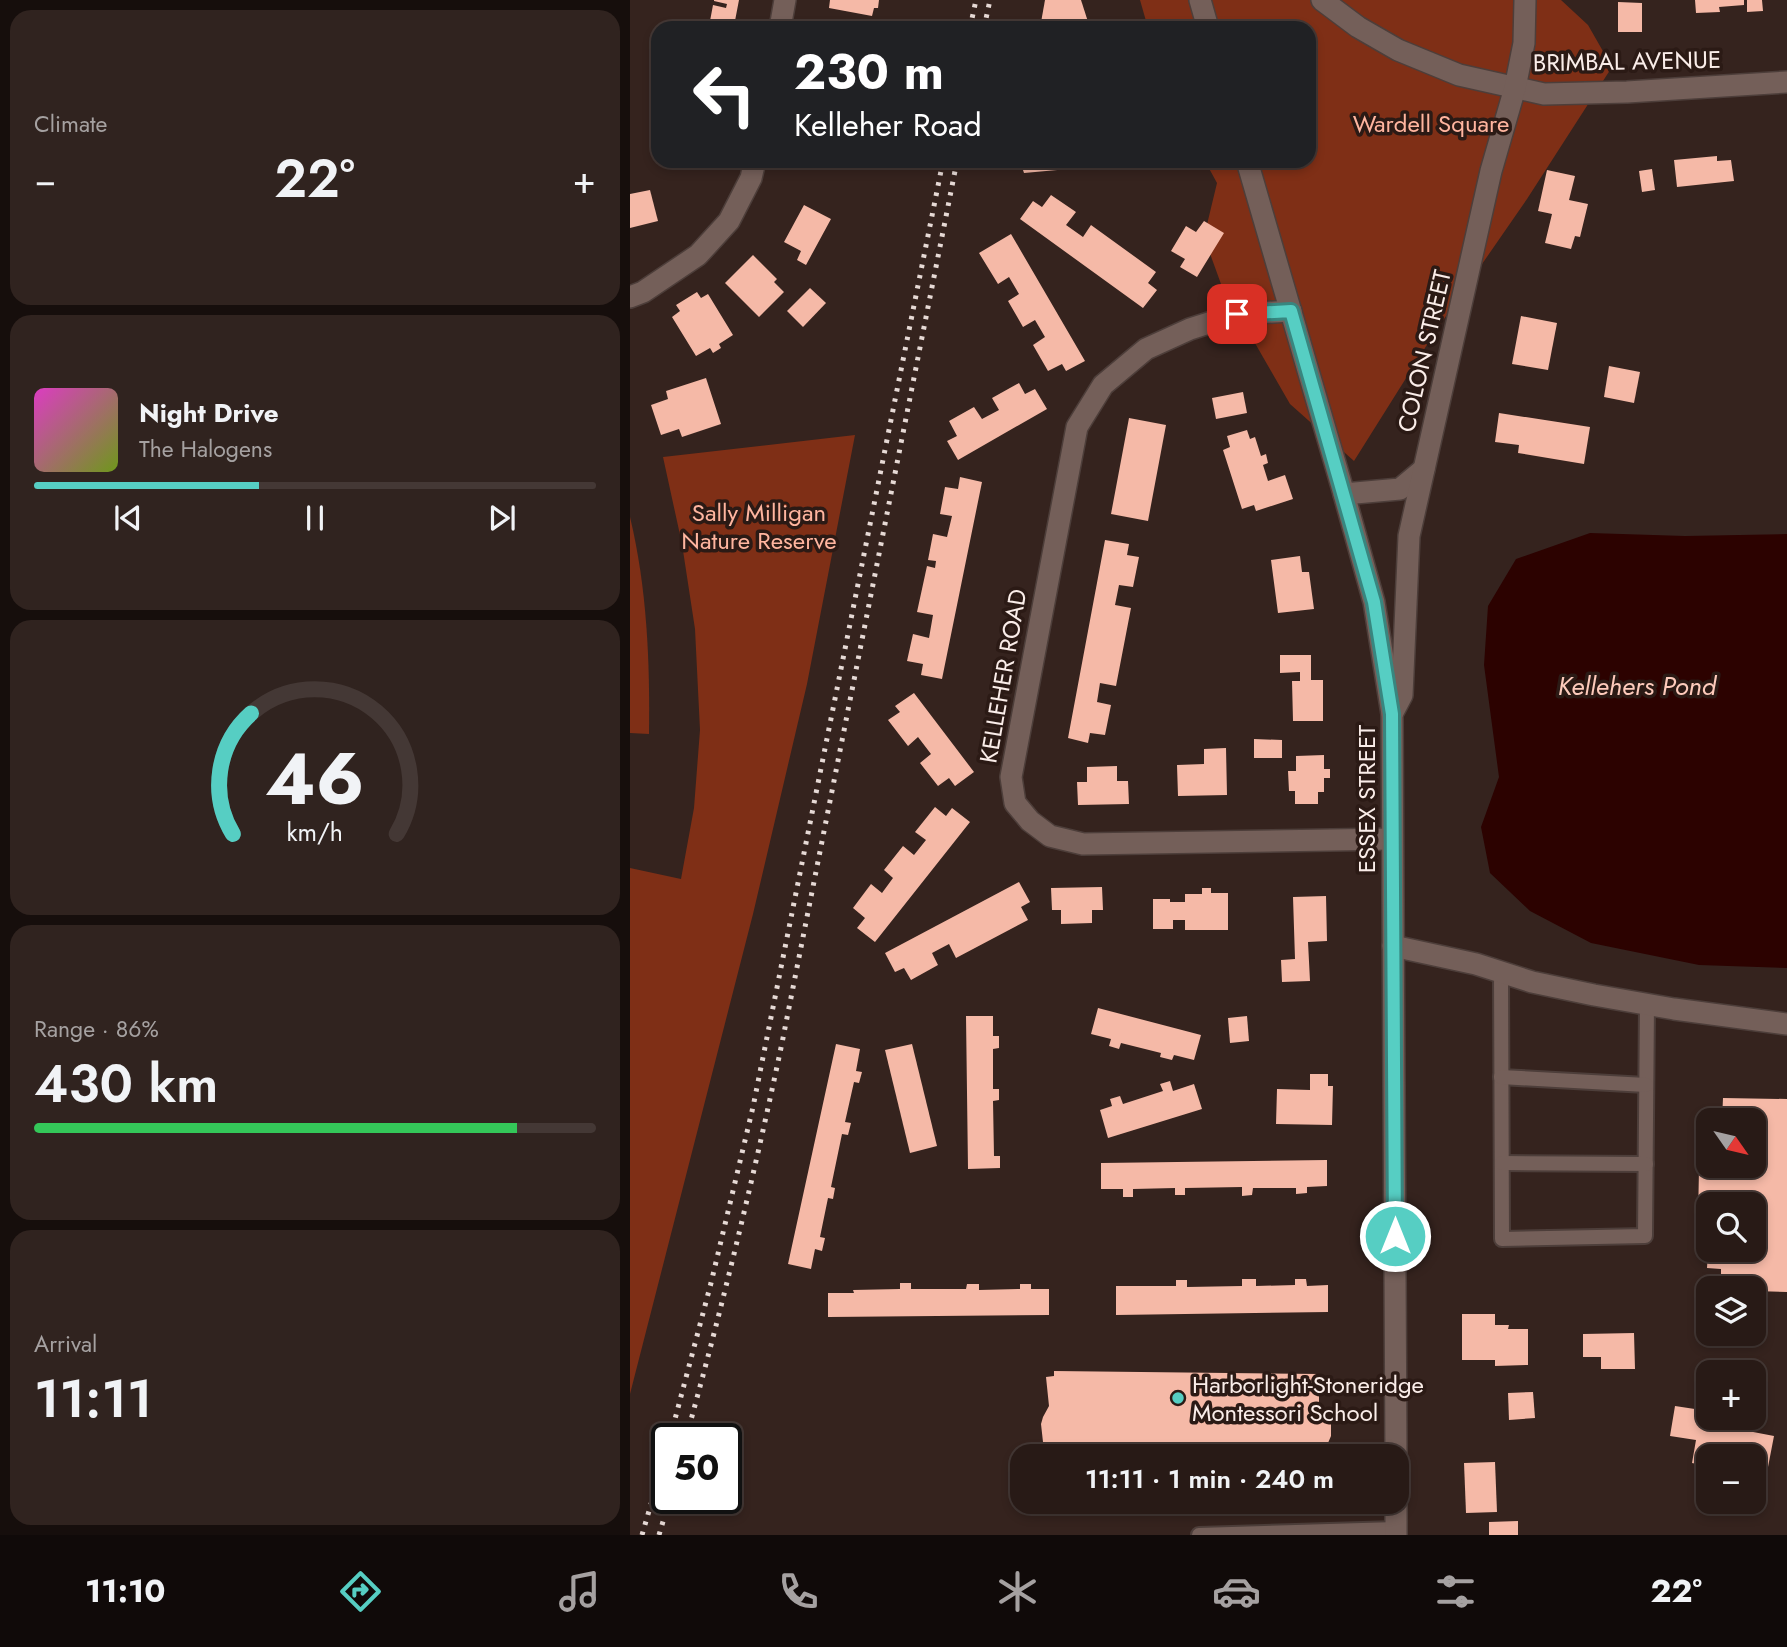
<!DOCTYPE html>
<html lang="en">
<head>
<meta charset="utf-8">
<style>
	body { margin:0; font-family:Jost,sans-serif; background:#30231f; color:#f1f3f6; height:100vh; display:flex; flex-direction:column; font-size:26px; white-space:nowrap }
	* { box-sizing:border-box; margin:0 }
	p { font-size:23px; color:#a5a1a1 }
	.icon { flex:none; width:38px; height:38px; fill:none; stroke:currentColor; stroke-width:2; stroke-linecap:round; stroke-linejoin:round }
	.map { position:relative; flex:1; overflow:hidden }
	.panel { display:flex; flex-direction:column; gap:10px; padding:10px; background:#160e0c; width:630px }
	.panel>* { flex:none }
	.guide { position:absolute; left:21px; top:21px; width:665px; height:147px; border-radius:21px; box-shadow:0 4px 10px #0003,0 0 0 2px #443835; background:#202124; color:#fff; overflow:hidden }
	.needle { width:46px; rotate:124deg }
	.controls { position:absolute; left:1066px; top:1108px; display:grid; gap:14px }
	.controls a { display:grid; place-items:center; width:70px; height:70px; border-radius:14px; background:#281a16; box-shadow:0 4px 10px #0003,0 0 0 2px #443835; font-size:35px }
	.speed { position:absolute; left:21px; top:1423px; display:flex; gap:14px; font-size:35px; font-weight:700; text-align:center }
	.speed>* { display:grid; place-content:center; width:91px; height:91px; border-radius:50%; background:#281a16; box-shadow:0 4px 10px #0003,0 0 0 2px #443835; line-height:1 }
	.speed .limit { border:4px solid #111; border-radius:10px; background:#fff; color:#111 }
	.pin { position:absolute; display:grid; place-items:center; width:60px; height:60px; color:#fff; margin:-30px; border-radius:14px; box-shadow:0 4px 10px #0006 }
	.me { position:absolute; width:77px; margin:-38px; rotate:0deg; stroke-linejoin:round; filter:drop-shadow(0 0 5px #0008) }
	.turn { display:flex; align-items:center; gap:24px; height:147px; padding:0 28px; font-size:32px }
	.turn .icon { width:91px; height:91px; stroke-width:2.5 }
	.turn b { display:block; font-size:49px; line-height:60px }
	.big { font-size:52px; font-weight:600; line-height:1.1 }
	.panel .tile { flex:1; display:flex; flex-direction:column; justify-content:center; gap:10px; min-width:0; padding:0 24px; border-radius:21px; background:#30231f }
	.panel .dial { align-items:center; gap:0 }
	.dial svg { height:182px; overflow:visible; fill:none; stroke:#443835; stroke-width:7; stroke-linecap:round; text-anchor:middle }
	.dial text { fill:#f1f3f6; stroke:none }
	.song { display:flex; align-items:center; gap:21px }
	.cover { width:84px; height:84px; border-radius:10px; background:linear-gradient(135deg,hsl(310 70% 55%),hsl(80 70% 35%)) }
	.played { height:7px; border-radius:4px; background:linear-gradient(90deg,#56cec3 40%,#443835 40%) }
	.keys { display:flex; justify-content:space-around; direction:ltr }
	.heat { display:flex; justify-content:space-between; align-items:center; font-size:38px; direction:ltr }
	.charge { height:10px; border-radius:5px; background:linear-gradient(90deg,#34c759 86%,#443835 0) }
	.trip { position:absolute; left:380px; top:1444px; width:399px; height:70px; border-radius:21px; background:#281a16; box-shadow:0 4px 10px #0003,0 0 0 2px #443835; font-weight:600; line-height:70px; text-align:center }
	.dock { display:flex; height:112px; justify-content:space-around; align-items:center; background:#100a09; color:#a5a1a1 }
	.dock .icon { width:49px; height:49px }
	.dock .on { color:#56cec3 }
	.dock b { font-size:32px; color:#f1f3f6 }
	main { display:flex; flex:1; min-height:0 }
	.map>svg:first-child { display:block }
	.green { fill:#7f2f16 }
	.water { fill:#2c0200 }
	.building { fill:#f5b9a7 }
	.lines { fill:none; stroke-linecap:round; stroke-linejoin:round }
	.lane-casing { stroke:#4d3e3a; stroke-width:18 }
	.street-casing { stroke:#4d3e3a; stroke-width:24 }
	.secondary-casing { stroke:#4d3e3a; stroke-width:24 }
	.lane { stroke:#745f59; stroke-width:14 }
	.street { stroke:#745f59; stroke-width:21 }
	.secondary { stroke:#745f59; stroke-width:21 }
	.rail { stroke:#e6d9d5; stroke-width:5; stroke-dasharray:3.5 7; stroke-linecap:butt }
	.route-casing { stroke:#38867f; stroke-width:18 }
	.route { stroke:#56cec3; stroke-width:12 }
	.poi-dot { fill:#56cec3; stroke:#2b1a15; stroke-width:2.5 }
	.labels { text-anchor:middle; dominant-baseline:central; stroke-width:7; stroke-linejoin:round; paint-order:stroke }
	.street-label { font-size:24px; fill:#faede9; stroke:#2b1a15 }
	.park-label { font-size:24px; fill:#ffb59f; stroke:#2b1a15 }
	.poi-label { font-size:24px; fill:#faede9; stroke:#2b1a15; text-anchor:start }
	.water-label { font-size:26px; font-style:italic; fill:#fdcabb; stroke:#2b1a15 }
</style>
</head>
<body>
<main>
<section class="panel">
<div class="tile"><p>Climate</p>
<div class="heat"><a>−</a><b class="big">22°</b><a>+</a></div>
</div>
<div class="tile">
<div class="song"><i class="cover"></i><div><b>Night Drive</b><p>The Halogens</p></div></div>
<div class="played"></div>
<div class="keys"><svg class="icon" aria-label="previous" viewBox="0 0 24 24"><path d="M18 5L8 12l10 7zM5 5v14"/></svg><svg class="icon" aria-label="pause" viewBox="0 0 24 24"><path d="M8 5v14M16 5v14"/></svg><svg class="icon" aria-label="next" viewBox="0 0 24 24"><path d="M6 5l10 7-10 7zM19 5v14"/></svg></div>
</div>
<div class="tile dial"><svg viewBox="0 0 100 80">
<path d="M14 69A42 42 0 1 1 86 69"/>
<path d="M14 69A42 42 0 0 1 22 16" stroke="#56cec3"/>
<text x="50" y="56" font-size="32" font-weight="700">46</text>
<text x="50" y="72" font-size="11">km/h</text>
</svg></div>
<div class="tile"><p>Range · 86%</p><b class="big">430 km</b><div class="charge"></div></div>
<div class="tile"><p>Arrival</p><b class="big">11:11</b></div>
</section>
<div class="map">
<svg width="1157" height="1535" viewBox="0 0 1157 1535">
	<rect width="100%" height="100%" fill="#35231e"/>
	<g class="green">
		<path d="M510 0H931L958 25 982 67 897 199 805 332 724 461 660 404 591 284 574 237 587 183 575 161H679V28H518Z"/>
		<path d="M225 435 177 684 123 914 0 1394V868L51 879 64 808 70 730 65 629 52 544 33 457Z"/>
		<path d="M0 517C17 588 20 661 19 734L0 733Z"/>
	</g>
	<path class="water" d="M960 533 1055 536 1157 534V968L1069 965 961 943 900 911 860 873 851 827 869 777 854 665 858 606 886 559Z"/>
	<g class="building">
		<path d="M84 0H109L104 26 80 21 83 5 96 8 97 4 84 1Z"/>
		<path d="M200 0H249L248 8H244L242 16 199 8Z"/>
		<path d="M415 0H451L460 28H410Z"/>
		<path d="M1065 0H1114V5L1089 7 1090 12 1066 13Z"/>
		<path d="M1117 0H1132L1133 11 1117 12Z"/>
		<path d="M988 2 1012 3V32H988Z"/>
		<path d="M24 128H28V148L20 146Z"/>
		<path d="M1087 156V161L1101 160 1104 181 1047 187 1044 160Z"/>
		<path d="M390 161H505V163L394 173Z"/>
		<path d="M1022 169 1025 190 1012 192 1009 171Z"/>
		<path d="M917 170 945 176 939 200 958 204 950 237 945 236 941 249 915 243 922 214 908 211Z"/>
		<path d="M20 190 28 221 0 228V194Z"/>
		<path d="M421 195 446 212 436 225 453 237 461 225 526 272 518 283 527 290 513 308 390 219 403 201 412 207Z"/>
		<path d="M174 205 201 219 176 265 167 260 171 251 154 242Z"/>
		<path d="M574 221 594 233 567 277 550 267 555 259 541 251 556 226 566 232Z"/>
		<path d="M381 234 455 361 436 371 432 364 418 371 403 345 415 337 405 320 393 327 378 301 389 294 379 277 368 284 349 253Z"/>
		<path d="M123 255 147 279 144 282 154 292 129 317 95 283Z"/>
		<path d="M180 288 196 303 173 327 157 311Z"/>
		<path d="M67 292 71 298 78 294 103 335 89 344 91 348 83 353 80 348 66 356 42 317 50 311 46 305Z"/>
		<path d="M891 316 927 323 918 370 882 364Z"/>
		<path d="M979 366 1010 372 1004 403 974 397Z"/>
		<path d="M76 378 91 424 52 437 49 429 31 435 21 405 38 399 36 391Z"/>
		<path d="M389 383 395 394 405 389 417 409 328 460 317 441 327 436 319 421 344 407 352 419 369 410 362 398Z"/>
		<path d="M613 392 617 413 586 419 582 398Z"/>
		<path d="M869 413 960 427 954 464 888 453 889 445 865 442Z"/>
		<path d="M499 418 536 425 518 521 481 514Z"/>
		<path d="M617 430 620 439 625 437 631 456 636 454 638 463 633 465 638 481 655 475 663 499 626 511 624 505 612 509 593 450 600 447 597 436Z"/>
		<path d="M330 477 352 482 312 679 291 675 293 664 277 661 283 634 299 638 303 615 287 612 297 566 305 568 306 561 298 560 303 534 317 537 322 516 310 514 315 487 328 489Z"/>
		<path d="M475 540 499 544 497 555 509 557 503 587 489 585 485 605 501 608 486 686 470 683 467 702 481 705 475 735 460 733 458 743 438 738Z"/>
		<path d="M670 556 672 572H679L684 609 648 613 641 560Z"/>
		<path d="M650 655H681V680H693V721H663L662 681H670V672L650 673Z"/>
		<path d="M284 693 344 772 325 786 319 778 308 786 290 763 301 754 288 737 278 746 258 720 270 712 265 706Z"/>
		<path d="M624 739 652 740V758H624Z"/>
		<path d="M596 748 597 795 548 796 547 765 574 764V749Z"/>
		<path d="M694 755V769H700V778H694V792H688V804H665V791H659L658 771H666V756Z"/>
		<path d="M487 766V781H498L499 804 448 805 447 782H457V767Z"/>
		<path d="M305 807 316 816 322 808 340 822 245 942 227 928 235 918 223 908 241 884 252 893 263 878 254 870 273 846 284 855 296 840 285 832Z"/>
		<path d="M389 882 400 902 391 907 398 920 326 958 319 944 302 953 308 965 281 980 274 968 265 972 255 953Z"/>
		<path d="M472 887 473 910H462V923L431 924V910H422L421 888Z"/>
		<path d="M572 888H581V893H598V930H555V920H543V929H523V899H540V902H555V894H572Z"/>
		<path d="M696 896 697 941 678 942 680 981 652 982 651 960 665 959 663 897Z"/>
		<path d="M468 1008 571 1035 564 1060 544 1055 542 1060 530 1057 531 1053 491 1043 489 1049 479 1046 481 1039 461 1034Z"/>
		<path d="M336 1016H363V1036H369V1048L363 1049V1089H369V1100L363 1101 364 1156H370V1168L338 1169Z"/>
		<path d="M617 1016 619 1041 600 1043 598 1018Z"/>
		<path d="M206 1044 230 1049 226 1071 232 1072 229 1083 224 1082 215 1122 221 1123 218 1135 212 1134 201 1187 205 1188 203 1199 198 1198 190 1237 195 1238 192 1251 185 1249 181 1269 158 1264Z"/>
		<path d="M282 1044 307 1146 280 1153 255 1050Z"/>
		<path d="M680 1074H698V1086H703L702 1125 646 1124 647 1089 680 1090Z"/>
		<path d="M540 1081 543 1091 564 1084 572 1109 478 1138 470 1110 482 1106 480 1099 490 1096 493 1104 533 1091 530 1084Z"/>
		<path d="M1093 1098 1157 1099V1292L1124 1291V1288H1091V1269L1077 1268 1078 1250H1124V1204H1078V1220H1068L1069 1168H1079V1166H1124V1120H1092Z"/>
		<path d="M697 1160V1186L677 1187V1193L666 1194V1188H623L622 1195 612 1196V1187L555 1188V1195H545V1188L503 1189V1197H493V1189H471V1163Z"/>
		<path d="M612 1279H626V1286L665 1285V1279H676L677 1286 698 1285V1312L486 1315V1286H546V1280H557V1287L612 1286Z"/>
		<path d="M270 1283H281V1289H336L337 1284H349V1290L390 1289V1284H401V1289H419V1315L198 1317V1293H224L223 1290 270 1289Z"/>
		<path d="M832 1314H865V1325H879L878 1329H898V1365L865 1366V1360H832Z"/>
		<path d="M1004 1333 1005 1369H971V1357H953V1334Z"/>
		<path d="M424 1371 689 1374V1408L695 1413 701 1424V1436L698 1443 689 1452V1456H418V1450L413 1442 411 1424 413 1417 419 1406 416 1377 424 1376Z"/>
		<path d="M903 1392 905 1418 879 1420 878 1393Z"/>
		<path d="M1045 1406 1078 1411V1418H1108L1107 1419 1120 1421 1118 1431 1144 1436 1138 1467 1124 1464V1456H1078V1466L1062 1463 1066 1440 1040 1436Z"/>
		<path d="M865 1462 867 1512 836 1513 834 1463Z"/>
		<path d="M888 1521V1535H859V1522Z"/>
	</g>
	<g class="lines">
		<g class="lane-casing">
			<g id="lane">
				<path d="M871 972 872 1239 1015 1236 1017 1004"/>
				<path d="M871 1077 1016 1085"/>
				<path d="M872 1163 1016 1164"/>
				<path d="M569 1535 766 1529"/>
			</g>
		</g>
		<g class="street-casing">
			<g id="street">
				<path d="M150 28 155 0"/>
				<path d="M0 297 13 292 68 255 99 221 121 178 125 161"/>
				<path d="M661 311 607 314 560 329 516 349 473 385 447 427 381 777 385 803 400 821 420 836 453 844 762 839"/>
				<path d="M763 946 846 964 902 982 964 995 1044 1009 1157 1024"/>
			</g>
		</g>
		<g class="secondary-casing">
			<g id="secondary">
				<path d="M570 0 578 28"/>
				<path d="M692 0 728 27 768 50 829 75 914 94 997 92 1157 82"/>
				<path d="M617 161 712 487 744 602 762 714 766 1456"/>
				<path d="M714 494 770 489 794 469"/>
				<path d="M762 714 772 695 779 536 861 171 885 88 894 43 895 0"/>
				<path d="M766 1502V1535"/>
			</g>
		</g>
		<use href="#lane" class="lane"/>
		<use href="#street" class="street"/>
		<use href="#secondary" class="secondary"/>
		<g class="rail">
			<path d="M340 28 346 0"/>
			<path d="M354 28 360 0"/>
			<path d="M40 1438 81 1283 123 1107 313 161"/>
			<path d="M56 1438C92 1308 124 1176 152 1043L327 161"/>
			<path d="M12 1535 37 1449"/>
			<path d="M29 1535 40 1498"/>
		</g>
	</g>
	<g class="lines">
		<g class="route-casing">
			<path id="route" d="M607 314 661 311 744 602 762 714 765 1236"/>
		</g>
		<use href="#route" class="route"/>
	</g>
	<circle class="poi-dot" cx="548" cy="1398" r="7"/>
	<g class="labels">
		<g class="street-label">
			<text transform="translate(997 61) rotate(-1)">BRIMBAL AVENUE</text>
			<text transform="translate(794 351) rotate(-77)">COLON STREET</text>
			<text transform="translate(373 676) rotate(-80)">KELLEHER ROAD</text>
			<text transform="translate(736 799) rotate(-90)">ESSEX STREET</text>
		</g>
		<g class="park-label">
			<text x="801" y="123">Wardell Square</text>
			<text x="129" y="512">Sally Milligan<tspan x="129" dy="28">Nature Reserve</tspan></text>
		</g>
		<g class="poi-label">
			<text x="562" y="1384">Harborlight-Stoneridge<tspan x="562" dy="28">Montessori School</tspan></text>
		</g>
		<g class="water-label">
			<text x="1007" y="686">Kellehers Pond</text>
		</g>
	</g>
</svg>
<div class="controls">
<a><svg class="needle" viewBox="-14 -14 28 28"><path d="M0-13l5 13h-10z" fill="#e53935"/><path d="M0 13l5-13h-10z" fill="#a5a1a1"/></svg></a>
<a><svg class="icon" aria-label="search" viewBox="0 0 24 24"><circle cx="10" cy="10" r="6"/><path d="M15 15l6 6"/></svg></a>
<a><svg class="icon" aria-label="layers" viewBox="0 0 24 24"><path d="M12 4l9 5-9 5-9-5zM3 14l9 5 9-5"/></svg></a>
<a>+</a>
<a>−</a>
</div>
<div class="speed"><div class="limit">50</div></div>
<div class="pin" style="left:607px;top:314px;background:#d93025"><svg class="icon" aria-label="arrive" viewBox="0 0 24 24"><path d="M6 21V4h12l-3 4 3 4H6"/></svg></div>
<svg class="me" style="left:765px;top:1236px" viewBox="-20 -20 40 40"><circle r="17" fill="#56cec3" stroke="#fff" stroke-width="3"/><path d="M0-11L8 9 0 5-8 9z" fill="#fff"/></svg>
<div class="trip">11:11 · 1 min · 240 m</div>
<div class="guide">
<div class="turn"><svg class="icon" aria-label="left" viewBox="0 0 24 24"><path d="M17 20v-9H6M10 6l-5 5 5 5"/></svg><div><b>230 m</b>Kelleher Road</div></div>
</div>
</div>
</main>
<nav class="dock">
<b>11:10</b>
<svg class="icon on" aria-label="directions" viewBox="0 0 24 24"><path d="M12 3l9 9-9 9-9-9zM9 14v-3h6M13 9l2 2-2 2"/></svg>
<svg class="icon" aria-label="music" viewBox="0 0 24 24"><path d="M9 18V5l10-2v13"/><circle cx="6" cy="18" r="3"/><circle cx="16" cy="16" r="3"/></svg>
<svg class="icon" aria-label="phone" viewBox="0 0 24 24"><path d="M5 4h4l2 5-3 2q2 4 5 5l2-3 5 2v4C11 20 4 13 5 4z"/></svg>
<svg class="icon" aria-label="climate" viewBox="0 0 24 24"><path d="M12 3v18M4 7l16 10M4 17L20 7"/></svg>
<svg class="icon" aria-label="car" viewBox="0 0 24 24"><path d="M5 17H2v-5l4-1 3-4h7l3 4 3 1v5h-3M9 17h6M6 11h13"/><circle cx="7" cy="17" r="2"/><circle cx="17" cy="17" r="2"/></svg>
<svg class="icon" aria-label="filters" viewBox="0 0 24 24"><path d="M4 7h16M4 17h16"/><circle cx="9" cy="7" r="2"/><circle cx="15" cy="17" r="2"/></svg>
<b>22°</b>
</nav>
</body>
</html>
